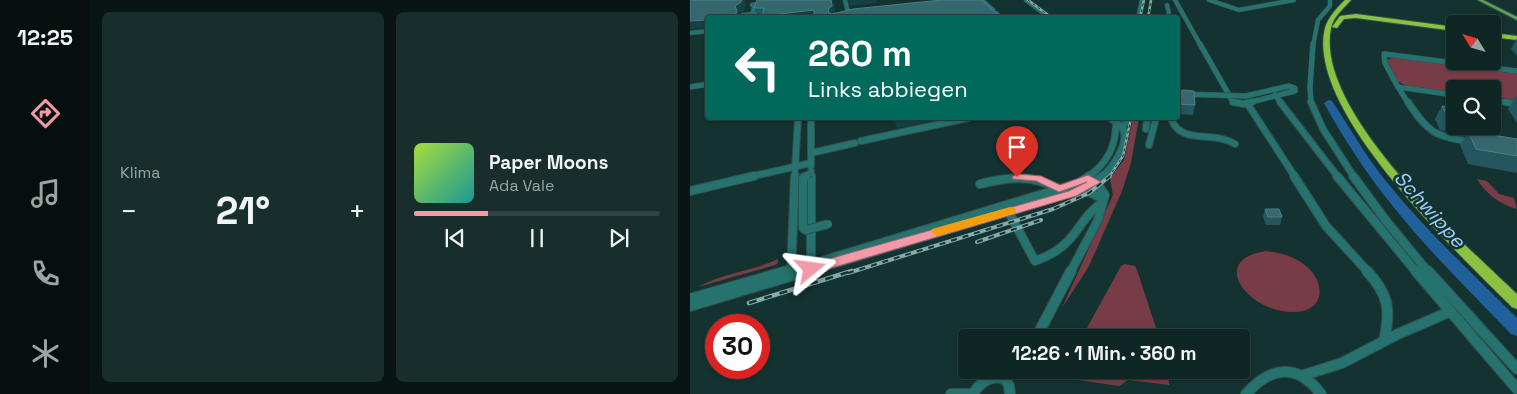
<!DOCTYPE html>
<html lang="de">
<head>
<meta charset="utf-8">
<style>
	body { margin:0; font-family:"Space Grotesk",sans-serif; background:#172e2c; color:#f1f3f6; height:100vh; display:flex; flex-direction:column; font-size:19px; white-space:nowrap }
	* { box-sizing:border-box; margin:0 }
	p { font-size:16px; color:#9ba5a6 }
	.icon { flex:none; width:28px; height:28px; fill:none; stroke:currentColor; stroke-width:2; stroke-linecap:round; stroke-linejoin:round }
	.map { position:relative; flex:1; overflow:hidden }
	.panel { display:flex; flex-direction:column; gap:12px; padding:12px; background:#081514; width:600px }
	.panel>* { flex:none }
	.hud { position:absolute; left:15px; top:15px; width:475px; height:105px; border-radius:5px; box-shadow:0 1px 4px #0004,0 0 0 1px #2e4341; background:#00695c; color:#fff; overflow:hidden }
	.needle { width:32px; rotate:307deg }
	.controls { position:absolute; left:756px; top:15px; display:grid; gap:10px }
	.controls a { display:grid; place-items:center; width:55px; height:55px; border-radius:5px; background:#0e2624; box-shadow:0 1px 4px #0004,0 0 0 1px #2e4341; font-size:25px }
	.speed { position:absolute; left:15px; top:314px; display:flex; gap:10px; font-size:25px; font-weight:700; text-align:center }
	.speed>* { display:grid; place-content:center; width:65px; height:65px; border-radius:50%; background:#0e2624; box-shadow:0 1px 4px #0004,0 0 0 1px #2e4341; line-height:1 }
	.speed .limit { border:8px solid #d22; background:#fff; color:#111 }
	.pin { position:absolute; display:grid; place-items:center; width:42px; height:42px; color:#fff; margin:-51px -21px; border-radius:50% 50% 50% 0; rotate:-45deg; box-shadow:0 0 5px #0007 }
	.pin .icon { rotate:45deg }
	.me { position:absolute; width:55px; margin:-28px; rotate:74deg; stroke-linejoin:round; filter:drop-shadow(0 0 4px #0008) }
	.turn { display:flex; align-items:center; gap:18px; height:105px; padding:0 20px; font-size:22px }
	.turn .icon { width:65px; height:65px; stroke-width:2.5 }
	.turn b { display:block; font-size:35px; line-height:42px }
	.big { font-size:38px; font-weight:700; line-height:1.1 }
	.panel .card { flex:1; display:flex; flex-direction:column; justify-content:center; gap:8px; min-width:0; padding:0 18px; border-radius:8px; background:#172e2c }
	.song { display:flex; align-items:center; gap:15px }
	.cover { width:60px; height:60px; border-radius:8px; background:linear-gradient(135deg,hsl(80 70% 55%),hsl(180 70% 35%)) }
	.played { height:5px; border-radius:2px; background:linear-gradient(90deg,#f39aa8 30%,#2e4341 30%) }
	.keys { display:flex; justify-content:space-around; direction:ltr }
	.heat { display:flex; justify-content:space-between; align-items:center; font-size:28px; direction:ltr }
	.panel .tiles { flex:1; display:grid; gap:12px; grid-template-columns:repeat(2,1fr) }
	.trip { position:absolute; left:268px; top:329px; width:292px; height:50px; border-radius:5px; background:#0e2624; box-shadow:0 1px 4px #0004,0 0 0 1px #2e4341; font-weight:700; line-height:50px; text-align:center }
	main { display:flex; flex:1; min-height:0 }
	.tabs { display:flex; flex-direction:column; width:90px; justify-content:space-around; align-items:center; background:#060f0e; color:#9ba5a6 }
	.tabs .icon { width:35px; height:35px }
	.tabs .active { color:#f39aa8 }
	.tabs b { font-size:22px; color:#f1f3f6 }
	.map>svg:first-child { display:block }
	.green { fill:#783c46 }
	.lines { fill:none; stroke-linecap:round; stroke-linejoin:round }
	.river { fill:#21619b; fill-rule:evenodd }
	.minor-far4-casing { stroke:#31504e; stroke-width:5 }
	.minor-far3-casing { stroke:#31504e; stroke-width:6 }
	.minor-far2-casing { stroke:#31504e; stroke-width:8 }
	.minor-far1-casing { stroke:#31504e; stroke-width:10 }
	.minor-casing { stroke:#31504e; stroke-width:12 }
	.major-casing { stroke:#31504e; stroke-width:2 }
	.highway-casing { stroke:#31504e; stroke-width:2 }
	.minor-far4 { stroke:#26726e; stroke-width:4 }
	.minor-far3 { stroke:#26726e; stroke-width:5 }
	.minor-far2 { stroke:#26726e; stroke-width:6 }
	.minor-far1 { stroke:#26726e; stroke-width:8 }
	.minor { stroke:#26726e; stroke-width:10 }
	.major { fill:#61a253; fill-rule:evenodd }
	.highway { fill:#89c241; fill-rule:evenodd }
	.rail-far2-casing { stroke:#85aba9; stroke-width:2.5 }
	.rail-far1-casing { stroke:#85aba9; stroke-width:4 }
	.rail-casing { stroke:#85aba9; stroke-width:4.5 }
	.rail-far2 { stroke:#133230; stroke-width:1; stroke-dasharray:3; stroke-linecap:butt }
	.rail-far1 { stroke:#133230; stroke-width:2; stroke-dasharray:6; stroke-linecap:butt }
	.rail { stroke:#133230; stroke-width:2.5; stroke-dasharray:8; stroke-linecap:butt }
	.minor-bridge-far3-casing { stroke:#31504e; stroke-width:5; stroke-linecap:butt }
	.minor-bridge-far2-casing { stroke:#31504e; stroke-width:6; stroke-linecap:butt }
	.minor-bridge-far1-casing { stroke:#31504e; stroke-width:8; stroke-linecap:butt }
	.minor-bridge-casing { stroke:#31504e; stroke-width:10; stroke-linecap:butt }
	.minor-bridge-far3 { stroke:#26726e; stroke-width:4 }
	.minor-bridge-far2 { stroke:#26726e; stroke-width:5 }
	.minor-bridge-far1 { stroke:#26726e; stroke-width:6 }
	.minor-bridge { stroke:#26726e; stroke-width:8 }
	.wall { fill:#23565e }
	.shaded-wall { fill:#154044 }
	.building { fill:#35686e; stroke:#4d7f84 }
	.route { fill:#f39aa8; stroke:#9e646d }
	.slow { fill:#f59e0b }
	.labels { text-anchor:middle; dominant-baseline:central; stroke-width:5; stroke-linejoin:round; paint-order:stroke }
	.water-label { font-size:20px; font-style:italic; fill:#9dcdfe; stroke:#133230 }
</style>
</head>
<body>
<main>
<nav class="tabs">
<b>12:25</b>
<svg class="icon active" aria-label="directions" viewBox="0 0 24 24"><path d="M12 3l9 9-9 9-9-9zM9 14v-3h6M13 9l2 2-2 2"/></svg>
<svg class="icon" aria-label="music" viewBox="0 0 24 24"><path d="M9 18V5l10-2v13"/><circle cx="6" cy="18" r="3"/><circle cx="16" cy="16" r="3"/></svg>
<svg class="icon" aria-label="phone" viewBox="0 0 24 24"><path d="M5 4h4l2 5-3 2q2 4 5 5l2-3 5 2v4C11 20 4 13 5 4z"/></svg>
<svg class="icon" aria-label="climate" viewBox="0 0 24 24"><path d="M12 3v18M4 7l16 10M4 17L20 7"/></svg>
</nav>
<section class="panel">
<div class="tiles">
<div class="card"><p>Klima</p>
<div class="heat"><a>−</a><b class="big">21°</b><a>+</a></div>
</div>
<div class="card">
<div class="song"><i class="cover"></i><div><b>Paper Moons</b><p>Ada Vale</p></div></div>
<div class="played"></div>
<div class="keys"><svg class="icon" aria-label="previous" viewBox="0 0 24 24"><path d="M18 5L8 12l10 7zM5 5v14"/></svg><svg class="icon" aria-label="pause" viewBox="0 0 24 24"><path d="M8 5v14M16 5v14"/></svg><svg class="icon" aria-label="next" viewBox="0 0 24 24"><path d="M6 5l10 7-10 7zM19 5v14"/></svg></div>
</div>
</div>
</section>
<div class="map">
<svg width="827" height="394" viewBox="0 0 827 394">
	<rect width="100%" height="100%" fill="#133230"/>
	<g class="green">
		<path d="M705 57 827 72V102L803 98 802 89H765V93L719 87 707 81 697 60Z"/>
		<path d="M443 118H449L441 163 432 191 399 266 372 308 423 195 420 178 434 160Z"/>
		<path d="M787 179 797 181 809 194 824 198 827 209C811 205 796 194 787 179Z"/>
		<path d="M576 251C590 253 604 256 615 265 636 282 636 311 604 312 560 313 516 260 576 251Z"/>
		<path d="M88 259V263L85 265 8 287C32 273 63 271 88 259Z"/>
		<path d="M435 264 445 266 447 270 469 337H392L431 266Z"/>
		<path d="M380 370H478L479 385 438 380 429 386 388 380 382 376Z"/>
	</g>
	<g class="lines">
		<path class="river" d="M639 100 642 101C660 128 675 155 695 180 735 230 782 273 827 318V336L821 334C781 292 738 251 702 205 676 173 654 139 634 103Z"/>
		<g class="minor-far4-casing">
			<g id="minor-far4">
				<path d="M155 0 159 16"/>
				<path d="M292 0 303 10"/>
				<path d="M336 0 360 18"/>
				<path d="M485 0 511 46"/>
				<path d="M519 0 549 10 604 0"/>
				<path d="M62 5 68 4 63 18"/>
				<path d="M477 5 480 18"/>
				<path d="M306 13 311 18"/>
				<path d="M448 18 452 0"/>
				<path d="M0 33 18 31"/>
				<path d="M623 46 628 20 640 6V0"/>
			</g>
		</g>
		<g class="minor-far3-casing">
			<g id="minor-far3">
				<path d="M510 44 543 102 550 103"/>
				<path d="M0 87 18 84"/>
				<path d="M708 87 695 63 694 54 827 71"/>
				<path d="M585 95 591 103"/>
				<path d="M556 96 599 86 605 88V91L557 103"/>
				<path d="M802 100 823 103"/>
				<path d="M621 103 620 87 623 44"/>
				<path d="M718 103 708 87 765 95"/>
			</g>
		</g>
		<g class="minor-far2-casing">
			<g id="minor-far2">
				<path d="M543 102 554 104 562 102"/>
				<path d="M590 102 648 177"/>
				<path d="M621 102 633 129 664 177"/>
				<path d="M718 102C739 134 745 136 782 142"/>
				<path d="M815 102 827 104"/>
				<path d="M557 103 605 177"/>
				<path d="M121 118V166"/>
				<path d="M481 118C490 146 523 130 545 144"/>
				<path d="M432 128 438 118"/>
				<path d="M456 129 457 118"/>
				<path d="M171 141 278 118"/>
				<path d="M459 145 466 118"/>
				<path d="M121 153 165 143"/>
				<path d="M105 170 108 118"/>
				<path d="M121 171V177"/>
				<path d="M59 177 121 163"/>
				<path d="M105 177V175"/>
				<path d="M398 177C417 163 426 147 426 123"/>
				<path d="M411 177C422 169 437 146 434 132 433 126 425 121 420 118"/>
			</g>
		</g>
		<g class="minor-far1-casing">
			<g id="minor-far1">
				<path d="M121 176V269"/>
				<path d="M604 176 636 226 679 273"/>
				<path d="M647 176 727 273"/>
				<path d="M663 176 697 222 739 273"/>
				<path d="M290 184C318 177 343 174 369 189"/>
				<path d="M0 191 64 176"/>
				<path d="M316 207 345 261C358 256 369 251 379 240 391 227 397 212 413 202L409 197 393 189"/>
				<path d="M125 263 389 183 399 176"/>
				<path d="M93 273 112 267"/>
				<path d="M101 273 105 176"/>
				<path d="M113 273 393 189 413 176"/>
				<path d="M380 273 408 220 415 195 409 186 402 181"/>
			</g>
		</g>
		<g class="minor-casing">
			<g id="minor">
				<path d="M677 271C699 295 701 310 694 341"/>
				<path d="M726 271 827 389"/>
				<path d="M738 271 827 369"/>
				<path d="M0 299 97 271"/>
				<path d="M0 306 117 271"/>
				<path d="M346 338 381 271"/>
				<path d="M614 375 652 363 708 334 759 312"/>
				<path d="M312 378 320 370"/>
				<path d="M261 394H283"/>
				<path d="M283 394C290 382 303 373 316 380L319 386 320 394"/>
				<path d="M556 394C581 366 607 363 631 394"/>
			</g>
		</g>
		<g class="major-casing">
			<path id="major" d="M788 0H793L827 17V20Z"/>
		</g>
		<g class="highway-casing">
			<g id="highway">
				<path d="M655 0H661C654 8 643 17 641 28 624 110 772 242 827 294V309L822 307C768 253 615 110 635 28 638 17 648 7 655 0Z"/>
				<path d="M666 14 765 27V31L666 18 654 19 647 28 642 27 650 16Z"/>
				<path d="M802 33 827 36V40L802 37Z"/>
			</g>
		</g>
		<use href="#minor-far4" class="minor-far4"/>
		<use href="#minor-far3" class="minor-far3"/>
		<use href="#minor-far2" class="minor-far2"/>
		<use href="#minor-far1" class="minor-far1"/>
		<use href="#minor" class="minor"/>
		<use href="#major" class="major"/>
		<use href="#highway" class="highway"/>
		<g class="rail-far2-casing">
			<g id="rail-far2">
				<path d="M338 0 362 18"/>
				<path d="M450 18 454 0"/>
				<path d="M458 18 461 0"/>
				<path d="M419 177 433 156 441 118"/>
			</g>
		</g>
		<g class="rail-far1-casing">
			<g id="rail-far1">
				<path d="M287 242 351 220"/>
				<path d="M158 273 363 209 399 193 420 176"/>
			</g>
		</g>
		<g class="rail-casing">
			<path id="rail" d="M59 303 162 271"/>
		</g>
		<use href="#rail-far2" class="rail-far2"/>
		<use href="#rail-far1" class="rail-far1"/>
		<use href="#rail" class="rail"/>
		<g class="minor-bridge-far3-casing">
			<path id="minor-bridge-far3" d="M52 15 62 14 65 5"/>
		</g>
		<g class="minor-bridge-far2-casing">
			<path id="minor-bridge-far2" d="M488 94 556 96"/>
		</g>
		<g class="minor-bridge-far1-casing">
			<path id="minor-bridge-far1" d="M114 177 121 173"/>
		</g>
		<g class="minor-bridge-casing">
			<path id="minor-bridge" d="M116 176 113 178V228L116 230 138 224"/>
		</g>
		<use href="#minor-bridge-far3" class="minor-bridge-far3"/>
		<use href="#minor-bridge-far2" class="minor-bridge-far2"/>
		<use href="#minor-bridge-far1" class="minor-bridge-far1"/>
		<use href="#minor-bridge" class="minor-bridge"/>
	</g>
	<g class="wall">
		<path d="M67 0H143L145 13 311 18 68 16 64 8Z"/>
		<path d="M827 38V56L821 49Z"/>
		<path d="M492 90 505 105 503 115 488 114V97H491Z"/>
		<path d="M826 96H827V123L818 109Z"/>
		<path d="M752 106 765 108V126H802V114L812 126 806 136 827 139V173L778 164 770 145 776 135 750 130 745 119Z"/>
		<path d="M575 209 592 217 590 225H576L573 217Z"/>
	</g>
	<g class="shaded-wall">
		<path d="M52 0H55L56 4 54 11 49 14 50 18H44L45 6Z"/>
		<path d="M141 0H143L145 14 141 15 138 12Z"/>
		<path d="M158 0H186L187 3 160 6Z"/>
		<path d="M124 10 127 17 73 18 72 16Z"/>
		<path d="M18 20V28L0 29V21Z"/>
		<path d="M204 118H259L207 128Z"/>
	</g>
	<g class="building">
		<path d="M0 0H52L50 3 45 6 47 11 44 18H18V20L0 21Z"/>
		<path d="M67 0H141L142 6 139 8 138 12 142 14 163 9 251 0H292L311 18H124V10L72 16 74 8H64Z"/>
		<path d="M492 90 504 91 505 105 488 104V97H492Z"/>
		<path d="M752 106 765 108V118L757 116Z"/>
		<path d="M802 114H806L812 126 802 124Z"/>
		<path d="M778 131 827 139V156L786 149Z"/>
		<path d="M575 209H589L592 217H578Z"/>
	</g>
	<path class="route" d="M327 174 351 176 370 185 398 175 411 182 386 196 121 274 116 273 114 269 116 266 121 264 379 191 397 182 369 192 346 181 323 179 322 177Z"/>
	<path class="slow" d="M320 207 325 208 326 211 325 213 247 236 241 232 242 229Z"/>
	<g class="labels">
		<g class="water-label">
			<text transform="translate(740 209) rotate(48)">Schwippe</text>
		</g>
	</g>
</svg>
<div class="controls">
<a><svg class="needle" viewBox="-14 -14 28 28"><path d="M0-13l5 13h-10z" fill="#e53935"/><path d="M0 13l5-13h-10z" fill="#9ba5a6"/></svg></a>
<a><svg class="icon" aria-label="search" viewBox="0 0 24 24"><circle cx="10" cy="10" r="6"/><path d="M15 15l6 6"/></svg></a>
</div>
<div class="speed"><div class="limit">30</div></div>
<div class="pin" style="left:327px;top:177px;background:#d93025"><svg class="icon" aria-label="arrive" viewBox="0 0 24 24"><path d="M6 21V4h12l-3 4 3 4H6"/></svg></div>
<svg class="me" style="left:121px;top:269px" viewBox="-20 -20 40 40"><path d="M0-17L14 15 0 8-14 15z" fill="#f39aa8" stroke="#fff" stroke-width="4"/></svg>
<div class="trip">12:26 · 1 Min. · 360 m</div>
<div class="hud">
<div class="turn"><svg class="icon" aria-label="left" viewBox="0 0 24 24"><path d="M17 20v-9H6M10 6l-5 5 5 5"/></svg><div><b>260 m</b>Links abbiegen</div></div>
</div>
</div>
</main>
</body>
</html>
